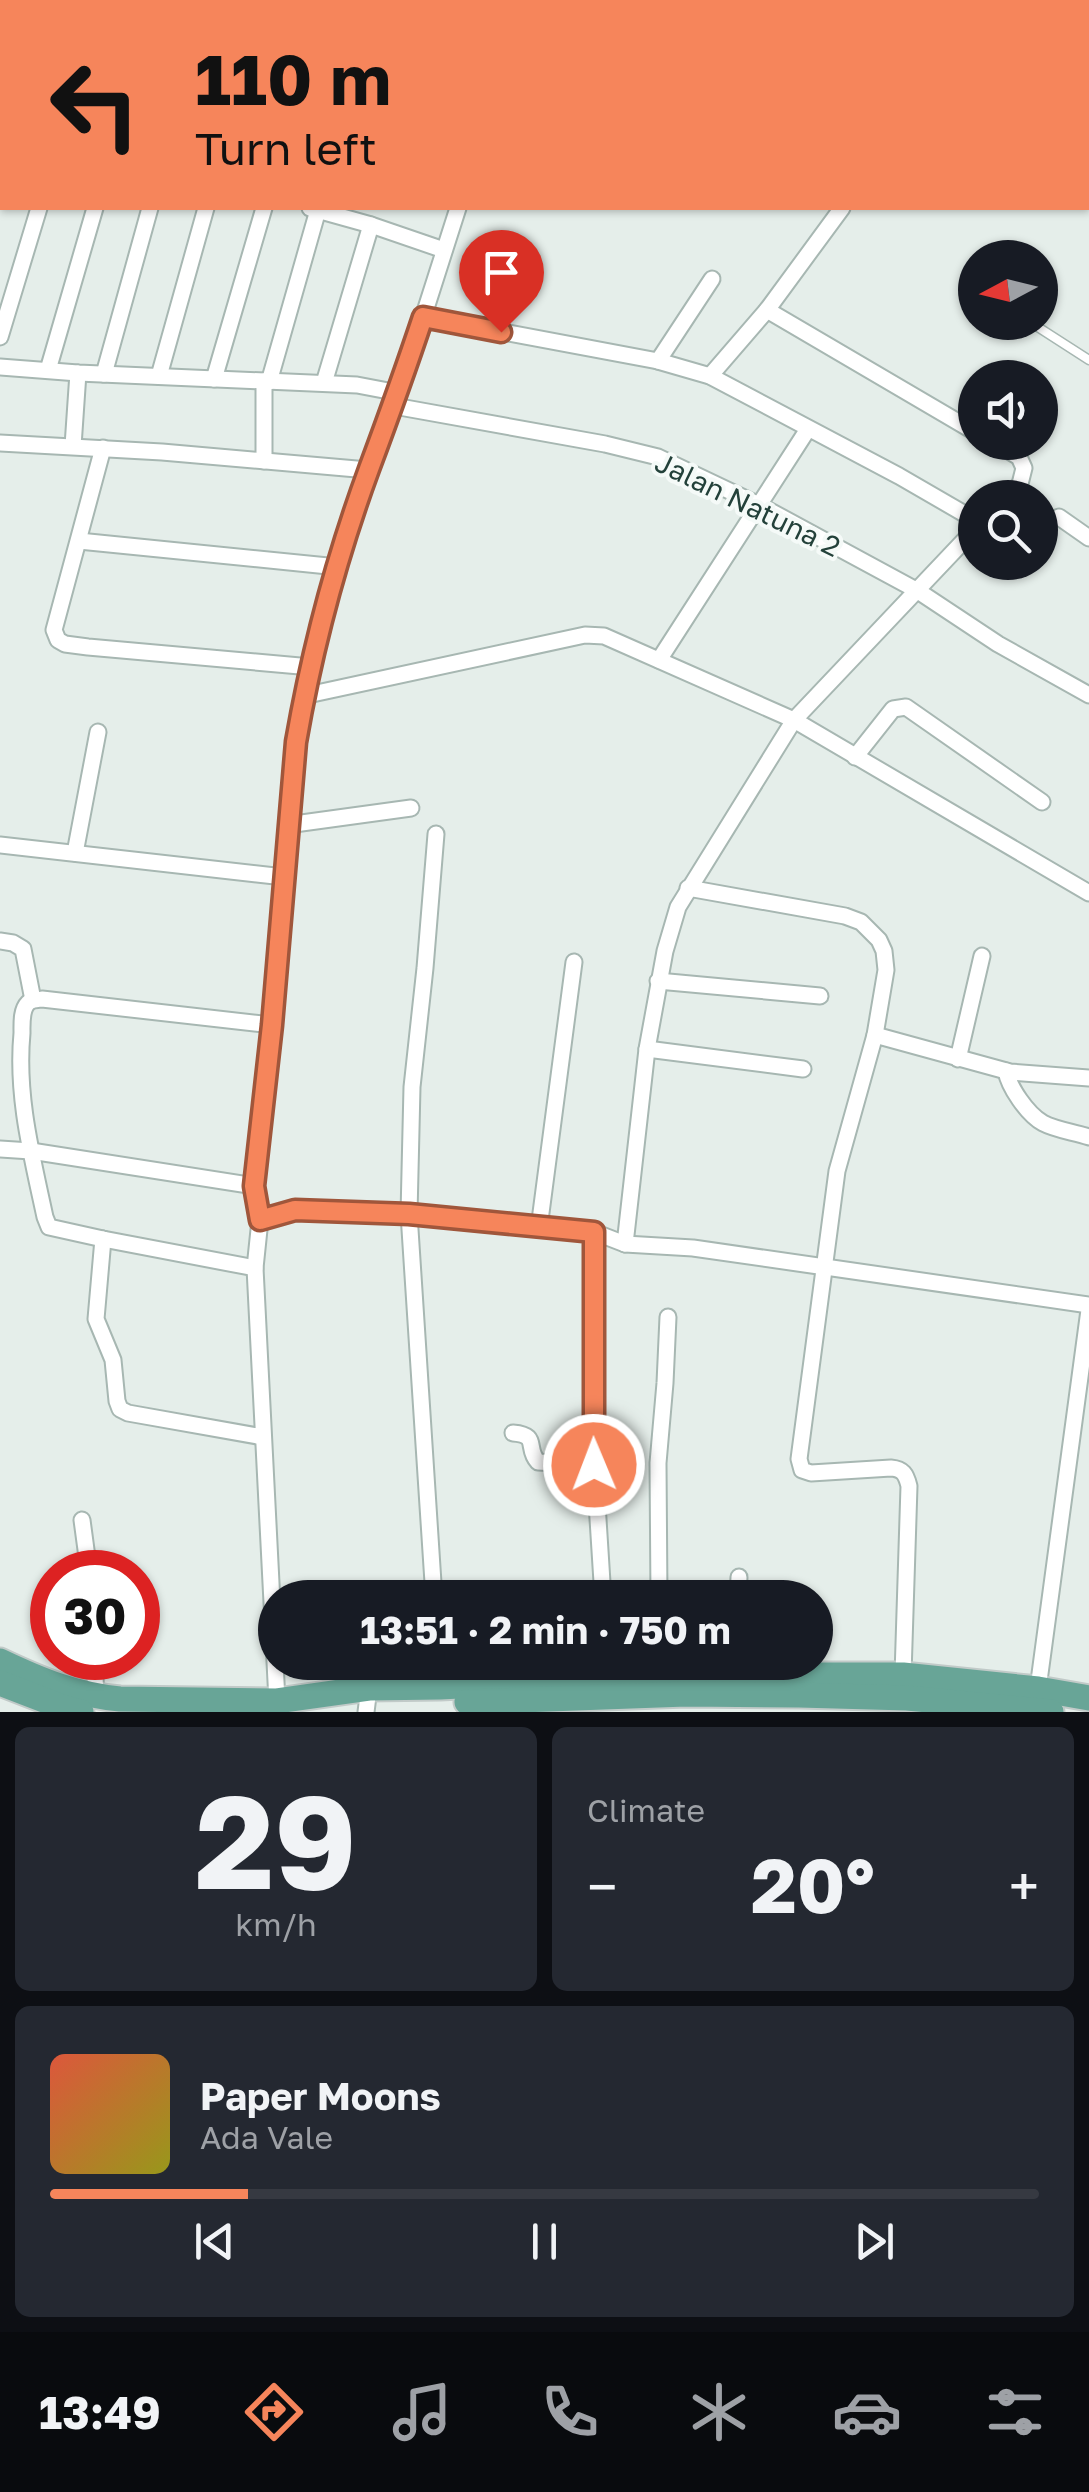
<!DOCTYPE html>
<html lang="en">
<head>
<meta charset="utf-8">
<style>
	body { margin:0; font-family:"Golos Text",sans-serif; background:#242831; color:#f1f3f6; height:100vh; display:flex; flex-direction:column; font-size:38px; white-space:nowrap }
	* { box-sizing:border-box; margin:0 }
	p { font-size:32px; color:#9ea1a6 }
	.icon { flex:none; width:55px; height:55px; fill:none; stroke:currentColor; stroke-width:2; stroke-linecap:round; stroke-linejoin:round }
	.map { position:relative; height:1712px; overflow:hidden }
	.drawer { display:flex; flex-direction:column; gap:15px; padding:15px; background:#0d0f14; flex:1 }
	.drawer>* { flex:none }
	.hud { position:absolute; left:0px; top:0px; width:1090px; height:210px; box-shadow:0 2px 8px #0004; background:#f6855b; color:#111; overflow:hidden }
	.needle { width:65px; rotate:263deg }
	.fabs { position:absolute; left:958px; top:240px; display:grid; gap:20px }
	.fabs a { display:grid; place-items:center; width:100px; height:100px; border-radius:50%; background:#171b24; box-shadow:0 2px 8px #0004; font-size:50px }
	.speed { position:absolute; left:30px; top:1550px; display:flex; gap:20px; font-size:50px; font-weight:700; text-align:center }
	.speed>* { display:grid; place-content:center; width:130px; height:130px; border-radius:50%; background:#171b24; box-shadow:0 2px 8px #0004; line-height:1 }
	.speed .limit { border:15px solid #d22; background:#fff; color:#111 }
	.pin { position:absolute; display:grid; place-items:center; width:85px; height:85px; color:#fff; margin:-102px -42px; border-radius:50% 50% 50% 0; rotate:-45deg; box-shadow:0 0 10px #0007 }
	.pin .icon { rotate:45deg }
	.me { position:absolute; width:110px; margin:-55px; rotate:359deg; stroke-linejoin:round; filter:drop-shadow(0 0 8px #0008) }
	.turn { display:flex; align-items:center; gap:35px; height:210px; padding:0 30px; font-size:45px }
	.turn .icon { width:130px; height:130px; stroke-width:2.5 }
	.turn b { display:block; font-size:70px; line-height:85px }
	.big { font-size:75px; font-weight:700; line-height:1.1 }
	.drawer .tile { flex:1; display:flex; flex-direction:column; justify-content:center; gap:15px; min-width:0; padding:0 35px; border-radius:15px; background:#242831 }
	.drawer .dial { align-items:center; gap:0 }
	.dial b { font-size:130px; line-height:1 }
	.song { display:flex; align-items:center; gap:30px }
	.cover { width:120px; height:120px; border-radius:15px; background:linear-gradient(135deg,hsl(10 70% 55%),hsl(60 70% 35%)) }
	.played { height:10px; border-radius:5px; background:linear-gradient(90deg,#f6855b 20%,#363941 20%) }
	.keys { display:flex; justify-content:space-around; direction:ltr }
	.heat { display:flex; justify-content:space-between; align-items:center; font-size:55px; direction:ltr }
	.drawer .tiles { flex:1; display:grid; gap:15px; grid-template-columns:1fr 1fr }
	.tile:last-child { grid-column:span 2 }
	.trip { position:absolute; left:258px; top:1580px; width:575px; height:100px; border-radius:50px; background:#171b24; box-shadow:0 2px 8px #0004; font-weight:700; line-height:100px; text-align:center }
	.tab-bar { display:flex; height:160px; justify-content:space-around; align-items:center; background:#090b0e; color:#9ea1a6 }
	.tab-bar .icon { width:70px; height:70px }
	.tab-bar .current { color:#f6855b }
	.tab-bar b { font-size:45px; color:#f1f3f6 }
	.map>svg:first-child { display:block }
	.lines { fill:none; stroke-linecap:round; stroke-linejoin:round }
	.service-casing { stroke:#a7b7b2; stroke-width:11 }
	.minor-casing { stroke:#a7b7b2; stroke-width:19 }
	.primary-casing { stroke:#c1cac8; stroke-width:29 }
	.service { stroke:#fff; stroke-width:8 }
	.minor { stroke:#fff; stroke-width:15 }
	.primary { stroke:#68a597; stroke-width:25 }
	.route-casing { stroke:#a0563b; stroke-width:25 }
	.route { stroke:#f6855b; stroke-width:18 }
	.labels { text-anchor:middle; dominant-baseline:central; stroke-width:8; stroke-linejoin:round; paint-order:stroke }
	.street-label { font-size:28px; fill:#23413a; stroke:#f5faf8 }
</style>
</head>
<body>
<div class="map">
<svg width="1089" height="1712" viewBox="0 0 1089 1712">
	<rect width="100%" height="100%" fill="#e5eeea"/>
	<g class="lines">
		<g class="service-casing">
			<path id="service" d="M1030 322 1089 360"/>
		</g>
		<g class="minor-casing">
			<g id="minor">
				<path d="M454 0 462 2"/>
				<path d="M1052 0 1059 2"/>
				<path d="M368 2V0"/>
				<path d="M602 2 603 0"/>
				<path d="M1088 13H1089"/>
				<path d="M0 116H2"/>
				<path d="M0 146 2 138"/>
				<path d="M310 208 371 225 444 250"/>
				<path d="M767 310 975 432"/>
				<path d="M423 317 658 361 710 376 899 476 975 520"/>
				<path d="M0 337 39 208"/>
				<path d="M658 361 712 279"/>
				<path d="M0 367 78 373 357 385 399 393"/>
				<path d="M48 370 95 208"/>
				<path d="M104 374 150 208"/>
				<path d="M159 376 206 208"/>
				<path d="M710 376 767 310 842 208"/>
				<path d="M214 379 264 208"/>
				<path d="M269 382 318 210"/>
				<path d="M324 383 371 225"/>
				<path d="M394 406 605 444 658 457 759 505 918 591 998 644 1089 695"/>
				<path d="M994 442 1019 457 1024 468 1020 484 1006 498"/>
				<path d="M0 443 162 452 368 470"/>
				<path d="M73 446 78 373"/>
				<path d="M103 448 54 630 58 640 65 644 88 647 311 667"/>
				<path d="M264 461V381"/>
				<path d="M1059 517 1089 538"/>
				<path d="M79 541 338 567"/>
				<path d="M659 660 808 429"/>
				<path d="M303 696 585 635 604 636 794 720 1089 893"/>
				<path d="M855 757 893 709 906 707 1042 802"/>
				<path d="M287 825 411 808"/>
				<path d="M0 845 284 877"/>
				<path d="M75 853 98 732"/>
				<path d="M688 888 845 916 861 922 879 940 884 951 886 970 875 1035 837 1171 799 1459 802 1470 811 1473 891 1468C903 1469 906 1474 909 1486L903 1675"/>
				<path d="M0 941 13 943 23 949 33 1000"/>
				<path d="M658 981 820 996"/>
				<path d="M875 1035 1010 1072 1089 1078"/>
				<path d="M647 1049 803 1069"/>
				<path d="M958 1059 982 956"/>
				<path d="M1006 1071C1009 1087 1027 1114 1043 1123 1056 1130 1074 1132 1089 1137"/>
				<path d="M0 1149 31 1151 255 1186"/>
				<path d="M260 1220 295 1211 409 1214 539 1228 594 1232 625 1244 693 1248 1089 1305"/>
				<path d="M539 1228 574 962"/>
				<path d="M594 1232 593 1440 603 1598"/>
				<path d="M103 1239 96 1319 113 1360 117 1401 120 1409 128 1413 263 1437"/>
				<path d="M625 1244 647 1049 665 951 678 907 794 720 975 529"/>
				<path d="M255 1268 103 1239 49 1227 45 1217C32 1156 16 1096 22 1033 22 1024 21 1010 28 1003 32 999 37 1000 42 999L272 1025"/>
				<path d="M513 1433C540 1435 525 1448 538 1462L594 1465"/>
				<path d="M82 1520 89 1572"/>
				<path d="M434 1598 409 1214 412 1087 425 968 436 834"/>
				<path d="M659 1598 658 1463 665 1383 668 1317"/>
				<path d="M738 1598 739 1577"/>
				<path d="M94 1658 96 1697"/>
				<path d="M438 1662 440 1687"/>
				<path d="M1037 1696 1089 1310"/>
				<path d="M277 1701 255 1268 260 1220 255 1186 272 1025 296 742 303 696 338 567 368 470 399 393 458 208"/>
				<path d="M366 1712 369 1688"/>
			</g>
		</g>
		<g class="primary-casing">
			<g id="primary">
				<path d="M0 1661C40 1680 76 1695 120 1699L277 1701 369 1688 440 1687 657 1676 736 1675H903L1038 1689 1089 1698"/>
				<path d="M0 1683 62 1707 81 1712"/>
				<path d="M467 1702 686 1694 799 1695 907 1698 1051 1712"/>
			</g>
		</g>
		<use href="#service" class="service"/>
		<use href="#minor" class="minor"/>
		<use href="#primary" class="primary"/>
	</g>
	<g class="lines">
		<g class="route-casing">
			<path id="route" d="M501 332 423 317C406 368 388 418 369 469 337 556 312 650 296 742L272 1025 254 1186 260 1220 295 1210 409 1214 594 1232V1465"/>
		</g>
		<use href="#route" class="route"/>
	</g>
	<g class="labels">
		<g class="street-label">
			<text transform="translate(748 504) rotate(26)">Jalan Natuna 2</text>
		</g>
	</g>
</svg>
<div class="fabs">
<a><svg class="needle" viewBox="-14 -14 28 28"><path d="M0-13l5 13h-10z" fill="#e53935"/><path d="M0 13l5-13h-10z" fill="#9ea1a6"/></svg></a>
<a><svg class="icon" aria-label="sound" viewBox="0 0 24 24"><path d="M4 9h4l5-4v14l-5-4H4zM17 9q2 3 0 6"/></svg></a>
<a><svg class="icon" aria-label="search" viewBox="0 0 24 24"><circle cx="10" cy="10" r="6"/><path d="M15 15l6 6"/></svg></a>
</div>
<div class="speed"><div class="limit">30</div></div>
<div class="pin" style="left:501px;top:332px;background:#d93025"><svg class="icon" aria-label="arrive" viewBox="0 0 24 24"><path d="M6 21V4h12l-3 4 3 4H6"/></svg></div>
<svg class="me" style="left:594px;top:1465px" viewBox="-20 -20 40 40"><circle r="17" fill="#f6855b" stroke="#fff" stroke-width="3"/><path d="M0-11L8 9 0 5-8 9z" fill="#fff"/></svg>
<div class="trip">13:51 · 2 min · 750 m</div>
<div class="hud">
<div class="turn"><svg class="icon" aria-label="left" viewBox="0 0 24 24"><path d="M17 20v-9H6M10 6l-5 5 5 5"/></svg><div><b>110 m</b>Turn left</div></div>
</div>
</div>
<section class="drawer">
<div class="tiles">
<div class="tile dial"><b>29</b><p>km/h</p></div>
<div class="tile"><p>Climate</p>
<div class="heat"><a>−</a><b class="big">20°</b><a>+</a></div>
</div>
<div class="tile">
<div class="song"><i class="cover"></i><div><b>Paper Moons</b><p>Ada Vale</p></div></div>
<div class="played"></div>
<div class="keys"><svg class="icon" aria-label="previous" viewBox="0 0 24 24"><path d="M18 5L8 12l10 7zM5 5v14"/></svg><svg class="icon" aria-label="pause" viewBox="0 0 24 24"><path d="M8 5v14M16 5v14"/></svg><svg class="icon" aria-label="next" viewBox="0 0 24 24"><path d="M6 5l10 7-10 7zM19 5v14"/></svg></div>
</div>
</div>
</section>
<nav class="tab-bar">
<b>13:49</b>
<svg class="icon current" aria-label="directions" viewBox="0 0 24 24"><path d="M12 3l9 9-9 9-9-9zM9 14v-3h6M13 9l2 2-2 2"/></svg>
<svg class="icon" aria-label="music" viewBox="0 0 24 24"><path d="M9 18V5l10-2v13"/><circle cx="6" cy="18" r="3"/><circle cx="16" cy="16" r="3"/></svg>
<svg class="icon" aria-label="phone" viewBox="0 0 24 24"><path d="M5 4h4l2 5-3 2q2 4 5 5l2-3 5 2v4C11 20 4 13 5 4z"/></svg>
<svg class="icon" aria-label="climate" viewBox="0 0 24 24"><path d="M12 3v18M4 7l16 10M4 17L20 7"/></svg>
<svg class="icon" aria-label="car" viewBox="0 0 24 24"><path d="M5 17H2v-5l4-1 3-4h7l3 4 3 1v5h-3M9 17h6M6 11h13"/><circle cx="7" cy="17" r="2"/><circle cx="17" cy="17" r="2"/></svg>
<svg class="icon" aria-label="filters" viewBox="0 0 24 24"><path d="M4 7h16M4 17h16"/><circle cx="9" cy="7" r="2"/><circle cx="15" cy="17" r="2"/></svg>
</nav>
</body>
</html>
